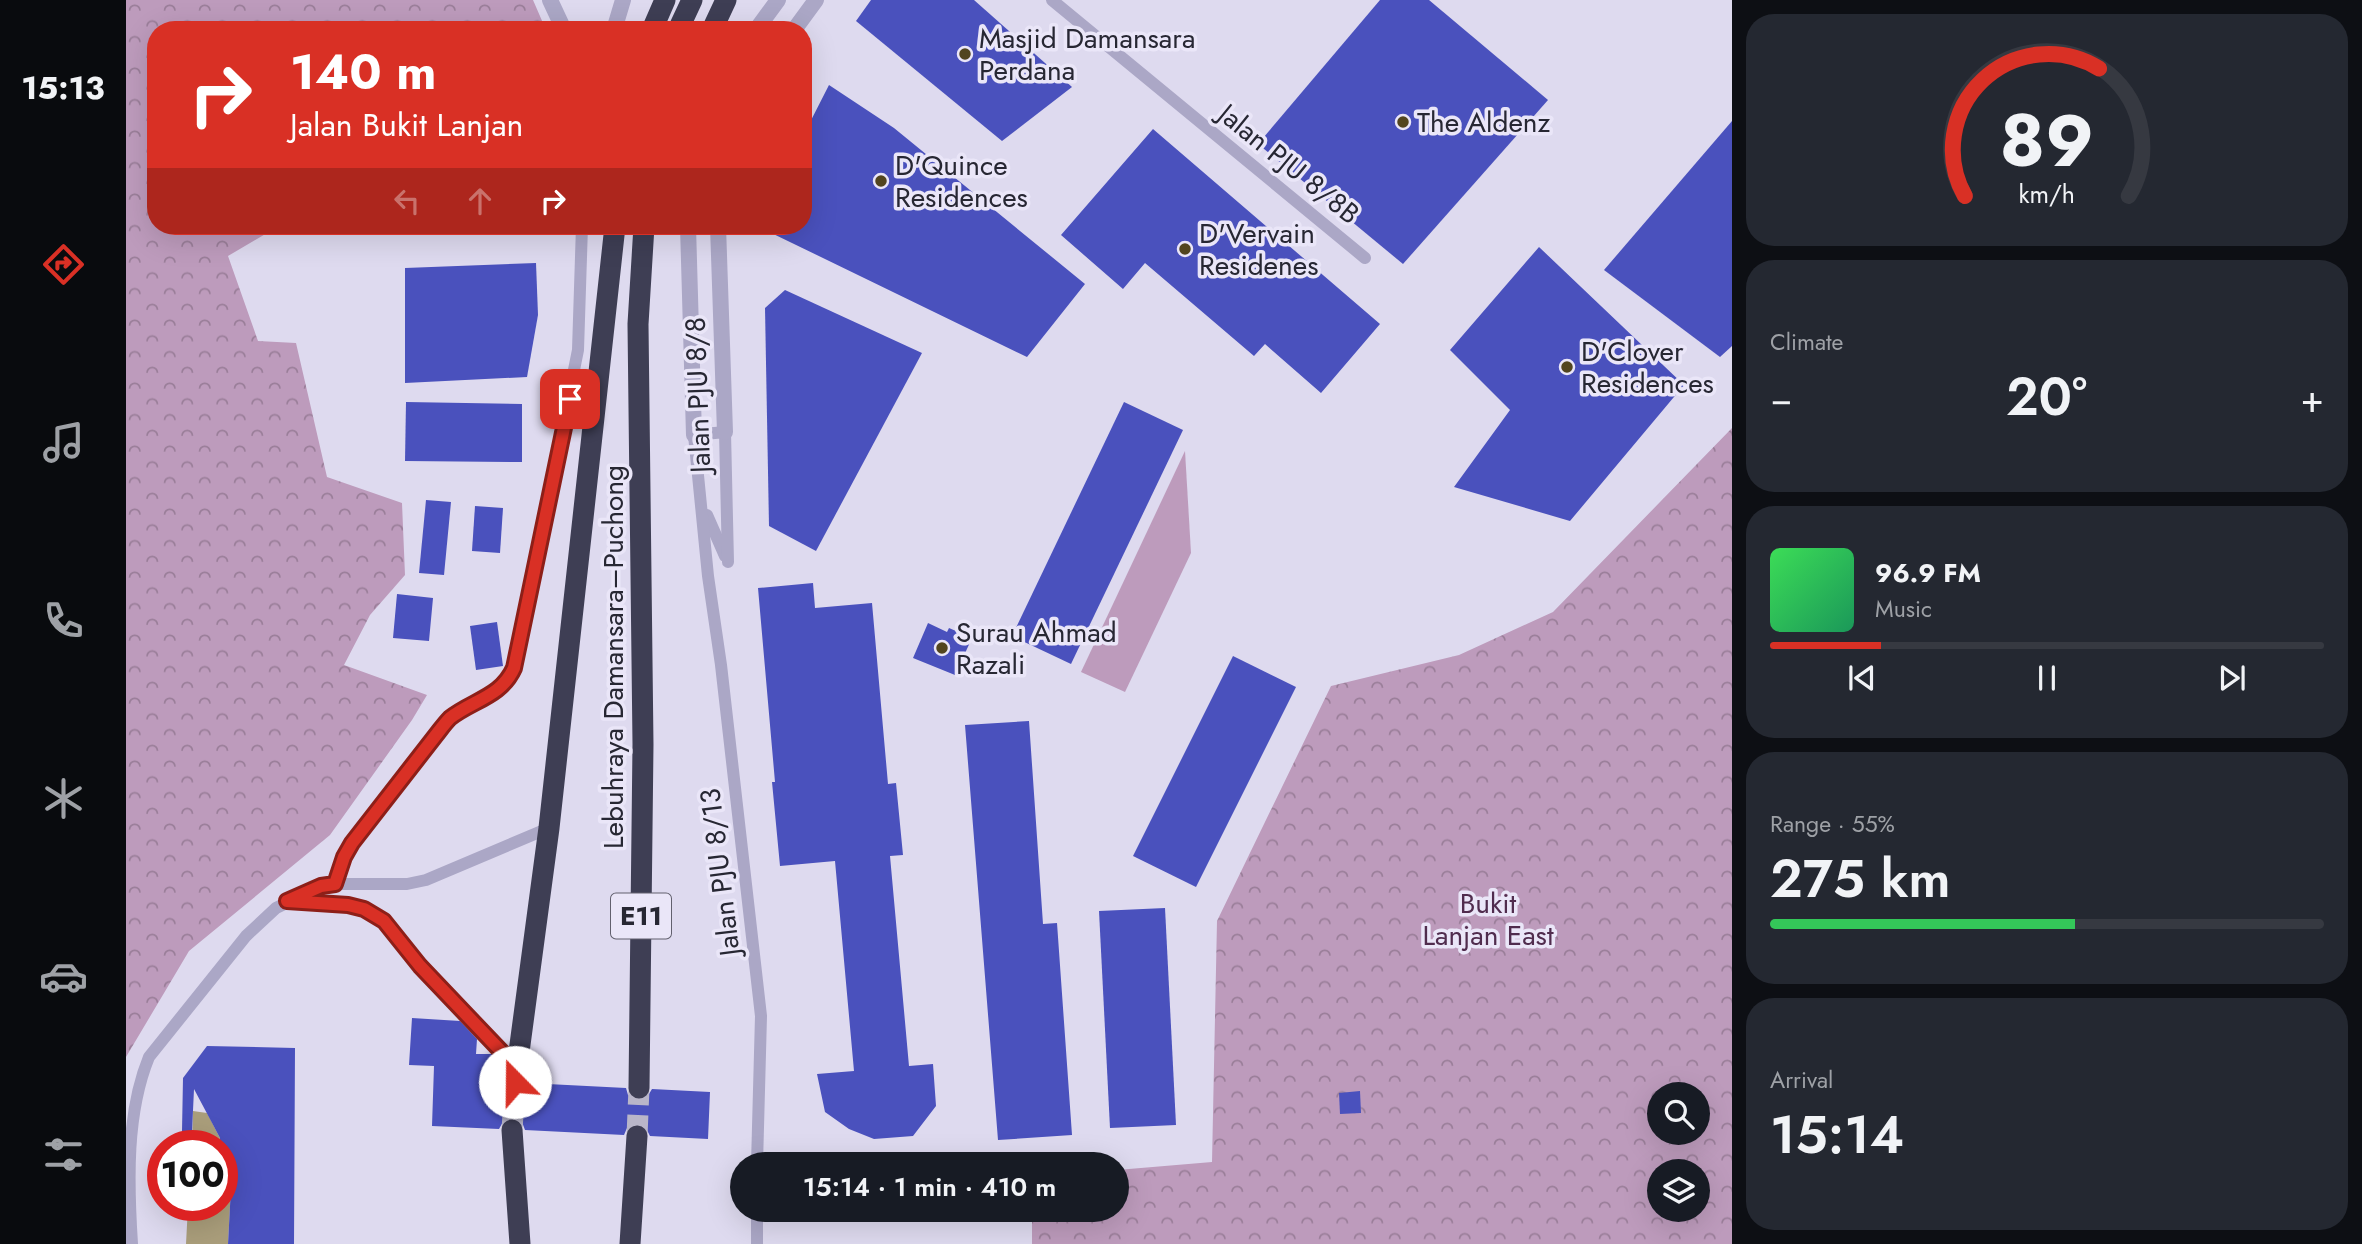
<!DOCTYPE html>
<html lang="en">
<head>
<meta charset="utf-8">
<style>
	body { margin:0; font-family:Jost,sans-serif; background:#242831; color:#f1f3f6; height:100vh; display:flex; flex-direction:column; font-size:26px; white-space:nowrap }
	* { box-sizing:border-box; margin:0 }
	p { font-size:23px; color:#9ea1a6 }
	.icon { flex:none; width:38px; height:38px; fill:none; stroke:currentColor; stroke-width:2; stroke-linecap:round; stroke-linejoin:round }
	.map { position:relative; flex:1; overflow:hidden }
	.drawer { display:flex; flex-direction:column; gap:14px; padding:14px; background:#0d0f14; width:630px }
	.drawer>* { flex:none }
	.guide { position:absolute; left:21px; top:21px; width:665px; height:214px; border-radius:28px; box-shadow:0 7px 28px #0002; background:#d93025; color:#fff; overflow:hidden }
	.fabs { position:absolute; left:1521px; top:1082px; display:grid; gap:14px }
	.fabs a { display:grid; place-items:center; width:63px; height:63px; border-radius:50%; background:#171b24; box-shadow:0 7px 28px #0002; font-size:35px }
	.speed { position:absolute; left:21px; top:1130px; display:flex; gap:14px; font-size:35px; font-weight:700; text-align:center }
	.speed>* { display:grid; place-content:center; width:91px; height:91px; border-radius:50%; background:#171b24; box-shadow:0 7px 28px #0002; line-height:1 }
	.speed .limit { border:10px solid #d22; background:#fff; color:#111 }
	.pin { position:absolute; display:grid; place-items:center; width:60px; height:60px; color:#fff; margin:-30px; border-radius:14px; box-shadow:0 4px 10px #0006 }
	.me { position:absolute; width:77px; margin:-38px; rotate:338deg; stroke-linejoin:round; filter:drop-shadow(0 0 5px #0008) }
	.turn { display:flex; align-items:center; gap:24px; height:147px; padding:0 28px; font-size:32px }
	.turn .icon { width:91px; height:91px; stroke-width:2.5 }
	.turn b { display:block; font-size:49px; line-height:60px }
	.lanes { display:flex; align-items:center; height:66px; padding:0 28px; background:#0003; justify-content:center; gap:35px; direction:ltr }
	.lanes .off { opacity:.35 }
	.big { font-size:52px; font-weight:600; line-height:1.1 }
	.drawer .tile { flex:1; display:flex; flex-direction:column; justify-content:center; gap:10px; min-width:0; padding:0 24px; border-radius:28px; background:#242831 }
	.drawer .dial { align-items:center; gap:0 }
	.dial svg { height:182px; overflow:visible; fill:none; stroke:#363941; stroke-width:7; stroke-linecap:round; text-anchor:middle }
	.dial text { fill:#f1f3f6; stroke:none }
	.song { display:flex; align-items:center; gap:21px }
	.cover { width:84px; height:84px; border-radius:10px; background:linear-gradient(135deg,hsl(130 70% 55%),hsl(150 70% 35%)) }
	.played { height:7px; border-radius:4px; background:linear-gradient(90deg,#d93025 20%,#363941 20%) }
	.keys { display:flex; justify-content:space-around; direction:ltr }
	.heat { display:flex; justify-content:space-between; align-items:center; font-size:38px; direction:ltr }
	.charge { height:10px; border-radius:5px; background:linear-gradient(90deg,#34c759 55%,#363941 0) }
	.trip { position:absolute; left:604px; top:1152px; width:399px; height:70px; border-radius:35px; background:#171b24; box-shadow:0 7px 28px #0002; font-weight:600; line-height:70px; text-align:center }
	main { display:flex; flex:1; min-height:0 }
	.menu { display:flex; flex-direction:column; width:126px; justify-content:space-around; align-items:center; background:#090b0e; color:#9ea1a6 }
	.menu .icon { width:49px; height:49px }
	.menu .selected { color:#d93025 }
	.menu b { font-size:32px; color:#f1f3f6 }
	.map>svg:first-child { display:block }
	.forest { fill:url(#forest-crowns); fill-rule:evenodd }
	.park { fill:#bd9bbc }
	.water { fill:#aa9e7b }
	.building { fill:#4a51bd }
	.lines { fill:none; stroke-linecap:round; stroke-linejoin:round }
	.motorway-tunnel { stroke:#b9b6c9; stroke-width:21; stroke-dasharray:21 10; stroke-linecap:butt }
	.minor { stroke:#aba7c6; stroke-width:12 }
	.tertiary { stroke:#aba7c6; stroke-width:16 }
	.motorway { stroke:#3e3e54; stroke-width:21 }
	.route-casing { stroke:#8d1f18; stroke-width:18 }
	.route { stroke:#d93025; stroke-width:12 }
	.poi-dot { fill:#52451f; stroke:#eae6f8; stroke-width:2.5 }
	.labels { text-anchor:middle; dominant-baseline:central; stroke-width:7; stroke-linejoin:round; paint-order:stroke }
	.shield { fill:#eae6f8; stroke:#62606e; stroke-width:2 }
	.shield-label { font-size:26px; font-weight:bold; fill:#272733 }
	.poi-label { font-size:28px; fill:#272733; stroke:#eae6f8; text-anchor:start }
	.street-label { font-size:28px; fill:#272733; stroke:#eae6f8 }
	.park-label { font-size:28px; fill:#502c4e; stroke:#eae6f8 }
</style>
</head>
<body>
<main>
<nav class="menu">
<b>15:13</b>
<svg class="icon selected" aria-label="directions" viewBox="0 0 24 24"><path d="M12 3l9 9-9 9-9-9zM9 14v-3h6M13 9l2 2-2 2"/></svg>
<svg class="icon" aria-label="music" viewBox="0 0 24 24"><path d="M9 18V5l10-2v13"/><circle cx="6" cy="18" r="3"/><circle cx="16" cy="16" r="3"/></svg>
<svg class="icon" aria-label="phone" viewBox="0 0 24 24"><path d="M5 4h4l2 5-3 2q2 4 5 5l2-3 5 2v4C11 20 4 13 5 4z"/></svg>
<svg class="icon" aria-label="climate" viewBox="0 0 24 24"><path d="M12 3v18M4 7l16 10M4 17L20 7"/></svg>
<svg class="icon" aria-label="car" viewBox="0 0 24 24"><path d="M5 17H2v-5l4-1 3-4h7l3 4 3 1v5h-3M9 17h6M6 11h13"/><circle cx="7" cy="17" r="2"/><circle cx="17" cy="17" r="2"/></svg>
<svg class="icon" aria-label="filters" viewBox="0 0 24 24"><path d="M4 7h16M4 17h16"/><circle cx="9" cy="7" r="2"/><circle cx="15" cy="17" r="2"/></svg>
</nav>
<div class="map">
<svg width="1606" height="1244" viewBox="0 0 1606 1244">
	<defs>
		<pattern id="forest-crowns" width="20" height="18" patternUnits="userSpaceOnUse" patternTransform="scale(1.75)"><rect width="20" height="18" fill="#bd9bbc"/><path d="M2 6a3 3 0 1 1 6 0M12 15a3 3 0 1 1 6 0" fill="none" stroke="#9a7e99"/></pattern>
	</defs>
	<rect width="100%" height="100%" fill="#dedaef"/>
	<g class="forest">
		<path d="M0 0H407L420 30H30V226H153L102 256 132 341 170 343 201 477 276 503 279 575 244 615 218 665 301 695 286 720 204 835 63 951 0 1057Z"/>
		<path d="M1606 428V1244H906V1209H990L991 1170 1086 1162 1091 921 1205 686 1333 655 1427 612ZM1533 1094H1572V1132H1533ZM1533 1171H1572V1209H1533Z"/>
	</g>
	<path class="park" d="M1059 451 1065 553 999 692 955 672Z"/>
	<g class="water">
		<path d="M67 1111 81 1113 94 1138V1146H66Z"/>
		<path d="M96 1185 105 1187 102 1244H60L62 1206H96Z"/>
	</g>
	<g class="building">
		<path d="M745 0H848L946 87 876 141 730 21Z"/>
		<path d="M1254 0H1303L1422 100 1277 264 1132 144Z"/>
		<path d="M703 85 768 128 959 284 901 357 631 226H677V136Z"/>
		<path d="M1606 121V346L1594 357 1478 270Z"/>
		<path d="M1027 129 1254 324 1195 393 1139 344 1128 356 1019 263 997 289 935 235Z"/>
		<path d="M1413 247 1558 385 1444 521 1328 487 1384 410 1324 350Z"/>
		<path d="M410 263 412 315 401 377 279 383V268Z"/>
		<path d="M659 290 796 353 690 551 643 526 639 308Z"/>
		<path d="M280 402 396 404V462L279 461Z"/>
		<path d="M998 402 1057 430 945 664 886 636Z"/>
		<path d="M300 500 325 502 318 575 293 573Z"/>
		<path d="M349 506 377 508 374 553 346 551Z"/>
		<path d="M687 583 689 608 746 603 762 784 770 783 777 855 764 856 783 1066 807 1064 810 1106 787 1136 748 1139 723 1129 699 1112 691 1074 728 1071 709 861 654 866 646 782H649L632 588Z"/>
		<path d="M271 594 307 598 303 641 267 638Z"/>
		<path d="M371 622 377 666 350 670 344 626Z"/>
		<path d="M802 623 821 632 823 628 846 638 829 675 787 658Z"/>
		<path d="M1107 656 1170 687 1070 887 1007 856Z"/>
		<path d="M903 721 917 924 931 923 946 1135 872 1140 839 725Z"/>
		<path d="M1039 908 1050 1125 984 1128 973 911Z"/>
		<path d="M286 1018 334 1021 351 1039 350 1054H366L378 1067 377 1086 381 1092 387 1095 395 1094 402 1083 500 1088 502 1095 512 1101 520 1099 526 1089 584 1092 582 1139 524 1136 519 1126 511 1123 501 1128 498 1135 399 1130 396 1122 386 1117 378 1120 373 1129 306 1126 308 1066 283 1065Z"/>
		<path d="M81 1046 169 1048 168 1244H102L105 1187 96 1185V1146H94V1138L68 1089 66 1132 56 1131 57 1078Z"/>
		<path d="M1234 1091 1235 1113 1214 1114 1213 1093Z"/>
	</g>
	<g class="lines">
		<g class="motorway-tunnel">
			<path d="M386 1130 389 1082"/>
			<path d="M511 1136 513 1088"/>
		</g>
		<g class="minor">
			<path d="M926 0 1239 258"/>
			<path d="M581 515 599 556"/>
			<path d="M602 562 599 432 568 435 582 576 595 665 635 1016 631 1164"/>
			<path d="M209 884 218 857 226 843C246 818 265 792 285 766 297 750 310 729 326 717 349 701 376 696 388 668L452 350 456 226"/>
			<path d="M163 902 222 906 238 909 258 921 294 966 391 1068"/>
			<path d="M631 1209V1244"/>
			<path d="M6 1244C2 1182 0 1113 23 1057L120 936 150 908 195 886 209 884H281L300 880 423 828"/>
		</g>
		<g class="tertiary">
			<path d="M424 0 438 30"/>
			<path d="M488 30 497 0"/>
			<path d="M630 30 652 0"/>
			<path d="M668 30 690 0"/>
			<path d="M562 226 568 435"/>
			<path d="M592 226 599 432"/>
		</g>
		<g class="motorway">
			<path d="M526 30 539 0"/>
			<path d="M552 30 566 0"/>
			<path d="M586 30 600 0"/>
			<path d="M389 1082 423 828 489 226"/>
			<path d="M513 1088 517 744 512 324 518 226"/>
			<path d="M386 1130 394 1244"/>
			<path d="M504 1244 511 1136"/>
		</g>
	</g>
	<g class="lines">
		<g class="route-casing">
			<path id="route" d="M389 1082 391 1068 294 966 258 921 238 909 222 905 161 901 195 886 209 884 218 857 226 843 310 735C314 730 319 723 324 718 347 700 375 697 388 668L444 399"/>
		</g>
		<use href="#route" class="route"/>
	</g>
	<g class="poi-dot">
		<circle cx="839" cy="54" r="7"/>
		<circle cx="1277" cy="122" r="7"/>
		<circle cx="755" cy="181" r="7"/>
		<circle cx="1059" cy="249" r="7"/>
		<circle cx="1441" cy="367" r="7"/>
		<circle cx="816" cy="648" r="7"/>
	</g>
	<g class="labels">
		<rect class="shield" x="485" y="893.5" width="60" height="45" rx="5"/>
		<g class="shield-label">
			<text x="515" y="916">E11</text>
		</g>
		<g class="poi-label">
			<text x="853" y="38">Masjid Damansara<tspan x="853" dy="32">Perdana</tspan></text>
			<text x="1291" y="122">The Aldenz</text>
			<text x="769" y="165">D'Quince<tspan x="769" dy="32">Residences</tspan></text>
			<text x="1073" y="233">D'Vervain<tspan x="1073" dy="32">Residenes</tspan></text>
			<text x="1455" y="351">D'Clover<tspan x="1455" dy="32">Residences</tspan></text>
			<text x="830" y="632">Surau Ahmad<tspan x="830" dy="32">Razali</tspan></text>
		</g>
		<g class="street-label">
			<text transform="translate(1163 164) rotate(39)">Jalan PJU 8/8B</text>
			<text transform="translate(572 395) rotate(-92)">Jalan PJU 8/8</text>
			<text transform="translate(487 657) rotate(-90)">Lebuhraya Damansara–Puchong</text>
			<text transform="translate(594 872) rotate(-97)">Jalan PJU 8/13</text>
		</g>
		<g class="park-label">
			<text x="1362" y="903">Bukit<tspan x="1362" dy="32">Lanjan East</tspan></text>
		</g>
	</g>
</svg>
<div class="fabs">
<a><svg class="icon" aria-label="search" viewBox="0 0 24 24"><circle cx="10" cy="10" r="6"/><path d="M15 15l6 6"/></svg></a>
<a><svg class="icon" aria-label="layers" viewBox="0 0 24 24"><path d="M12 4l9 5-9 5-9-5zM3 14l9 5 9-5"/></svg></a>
</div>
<div class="speed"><div class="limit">100</div></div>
<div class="pin" style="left:444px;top:399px;background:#d93025"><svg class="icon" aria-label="arrive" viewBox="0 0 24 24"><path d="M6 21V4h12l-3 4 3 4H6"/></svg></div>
<svg class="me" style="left:389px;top:1082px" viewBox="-20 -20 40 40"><circle r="19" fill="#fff"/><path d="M0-13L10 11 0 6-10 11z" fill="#d93025"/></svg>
<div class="trip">15:14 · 1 min · 410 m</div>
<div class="guide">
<div class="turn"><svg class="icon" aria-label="right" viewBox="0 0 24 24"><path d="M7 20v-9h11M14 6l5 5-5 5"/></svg><div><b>140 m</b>Jalan Bukit Lanjan</div></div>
<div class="lanes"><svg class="icon off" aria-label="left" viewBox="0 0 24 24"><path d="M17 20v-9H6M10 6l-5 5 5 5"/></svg><svg class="icon off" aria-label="ahead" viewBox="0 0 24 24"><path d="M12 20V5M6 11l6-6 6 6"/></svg><svg class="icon" aria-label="right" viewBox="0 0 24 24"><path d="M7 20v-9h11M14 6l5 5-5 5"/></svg></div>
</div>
</div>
<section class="drawer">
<div class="tile dial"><svg viewBox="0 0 100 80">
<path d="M14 69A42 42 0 1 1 86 69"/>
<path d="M14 69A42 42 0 0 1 73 13" stroke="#d93025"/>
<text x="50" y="56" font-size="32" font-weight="700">89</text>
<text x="50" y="72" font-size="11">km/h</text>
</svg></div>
<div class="tile"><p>Climate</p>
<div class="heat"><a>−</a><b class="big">20°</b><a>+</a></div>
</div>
<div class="tile">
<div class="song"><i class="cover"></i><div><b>96.9 FM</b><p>Music</p></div></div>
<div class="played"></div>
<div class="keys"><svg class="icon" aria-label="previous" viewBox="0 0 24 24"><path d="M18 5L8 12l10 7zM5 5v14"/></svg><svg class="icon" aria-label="pause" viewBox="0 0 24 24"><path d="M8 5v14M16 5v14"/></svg><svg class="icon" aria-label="next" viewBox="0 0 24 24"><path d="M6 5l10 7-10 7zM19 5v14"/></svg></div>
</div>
<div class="tile"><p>Range · 55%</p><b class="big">275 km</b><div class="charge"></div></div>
<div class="tile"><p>Arrival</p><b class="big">15:14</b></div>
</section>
</main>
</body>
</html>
